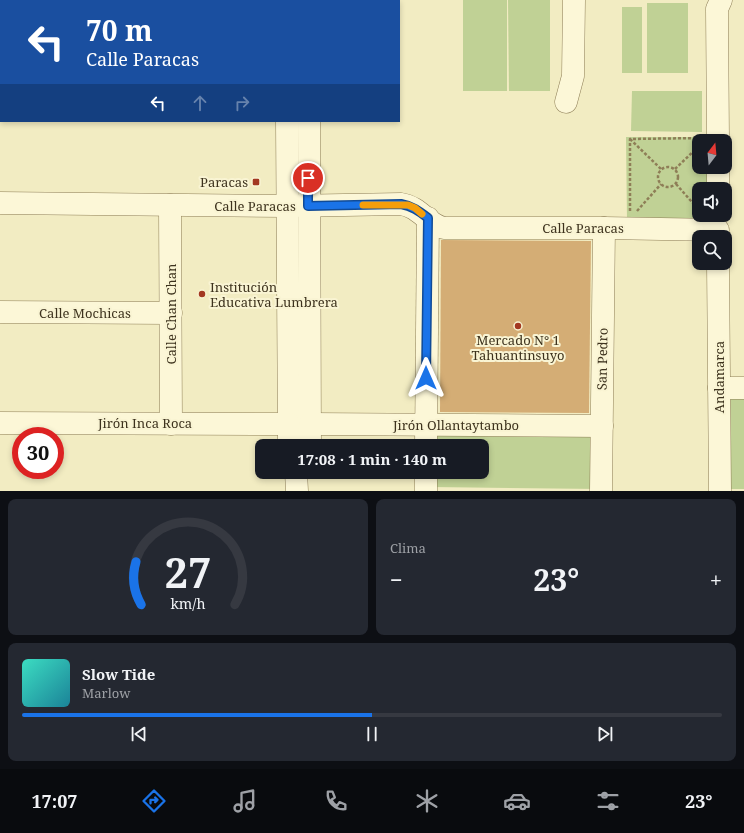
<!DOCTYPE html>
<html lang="es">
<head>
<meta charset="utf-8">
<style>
	body { margin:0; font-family:"Noto Serif",serif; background:#242831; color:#f1f3f6; height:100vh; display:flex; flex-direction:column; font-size:15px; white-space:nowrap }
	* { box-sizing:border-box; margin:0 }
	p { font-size:13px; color:#9ea1a6 }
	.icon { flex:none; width:22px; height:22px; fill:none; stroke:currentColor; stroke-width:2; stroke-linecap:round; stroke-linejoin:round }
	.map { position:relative; height:491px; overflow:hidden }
	.drawer { display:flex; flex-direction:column; gap:8px; padding:8px; background:#0d0f14; flex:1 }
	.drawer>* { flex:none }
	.guide { position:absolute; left:0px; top:0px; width:400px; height:122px; box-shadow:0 2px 6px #0003; background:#1a4fa0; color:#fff; overflow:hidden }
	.needle { width:26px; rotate:16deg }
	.fabs { position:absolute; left:692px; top:134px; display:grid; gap:8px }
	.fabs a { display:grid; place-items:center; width:40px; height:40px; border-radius:8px; background:#171b24; box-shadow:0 2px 6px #0003; font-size:20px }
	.speed { position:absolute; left:12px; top:427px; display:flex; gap:8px; font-size:20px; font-weight:700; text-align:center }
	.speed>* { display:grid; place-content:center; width:52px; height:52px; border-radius:50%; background:#171b24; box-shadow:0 2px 6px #0003; line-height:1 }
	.speed .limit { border:6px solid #d22; background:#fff; color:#111 }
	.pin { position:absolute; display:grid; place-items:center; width:34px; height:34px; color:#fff; margin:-17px; border:2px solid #fff; border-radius:50%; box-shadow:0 1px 4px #0007 }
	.me { position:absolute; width:44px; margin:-22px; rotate:0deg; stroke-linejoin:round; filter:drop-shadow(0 0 3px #0008) }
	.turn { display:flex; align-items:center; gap:14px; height:84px; padding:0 20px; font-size:18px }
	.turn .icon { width:52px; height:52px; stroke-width:2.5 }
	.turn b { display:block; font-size:28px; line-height:34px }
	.lanes { display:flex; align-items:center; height:38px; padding:0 20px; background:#0003; justify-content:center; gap:20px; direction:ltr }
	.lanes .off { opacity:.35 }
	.big { font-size:30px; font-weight:700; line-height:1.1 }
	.drawer .widget { flex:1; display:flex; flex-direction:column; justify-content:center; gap:6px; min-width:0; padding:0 14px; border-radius:8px; background:#242831 }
	.drawer .dial { align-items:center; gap:0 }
	.dial svg { height:104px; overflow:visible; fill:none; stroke:#363941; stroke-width:7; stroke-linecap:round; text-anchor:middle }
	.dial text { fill:#f1f3f6; stroke:none }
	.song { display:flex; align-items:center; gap:12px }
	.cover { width:48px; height:48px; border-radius:6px; background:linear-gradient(135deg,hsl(170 70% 55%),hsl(190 70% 35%)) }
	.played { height:4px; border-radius:2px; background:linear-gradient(90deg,#1a73e8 50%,#363941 50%) }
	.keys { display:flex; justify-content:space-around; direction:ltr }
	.heat { display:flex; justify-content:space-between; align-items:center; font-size:22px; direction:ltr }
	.drawer .tiles { flex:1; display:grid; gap:8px; grid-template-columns:1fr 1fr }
	.widget:last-child { grid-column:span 2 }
	.trip { position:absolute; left:255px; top:439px; width:234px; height:40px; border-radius:8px; background:#171b24; box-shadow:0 2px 6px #0003; font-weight:700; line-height:40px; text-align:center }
	.dock { display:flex; height:64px; justify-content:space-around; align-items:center; background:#090b0e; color:#9ea1a6 }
	.dock .icon { width:28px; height:28px }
	.dock .selected { color:#1a73e8 }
	.dock b { font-size:18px; color:#f1f3f6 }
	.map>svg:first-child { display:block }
	.green { fill:#c0d195 }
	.building { fill:#d4ad75 }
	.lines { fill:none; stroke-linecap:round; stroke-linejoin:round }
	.minor-casing { stroke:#8e7e57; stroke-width:23 }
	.path { stroke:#8e7e57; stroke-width:2.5; stroke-dasharray:3 2; stroke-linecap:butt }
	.minor { stroke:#fcf7d7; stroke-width:22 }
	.route-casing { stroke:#114b97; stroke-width:10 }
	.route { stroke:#1a73e8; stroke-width:7 }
	.slow { stroke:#f59e0b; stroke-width:7 }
	.poi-dot { fill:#a33821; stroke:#f9f4d3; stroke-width:1.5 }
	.labels { text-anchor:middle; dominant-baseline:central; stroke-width:4; stroke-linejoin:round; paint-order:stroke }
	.poi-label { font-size:13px; fill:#3d321d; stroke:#f9f4d3; text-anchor:end }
	.street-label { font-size:13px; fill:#3d321d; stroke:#f9f4d3 }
</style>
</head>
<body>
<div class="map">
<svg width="744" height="491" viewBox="0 0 744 491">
	<rect width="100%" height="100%" fill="#f2ecc2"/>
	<g class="green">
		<rect x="463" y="0" width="44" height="91"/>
		<path d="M508 0H550V91H509Z"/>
		<rect x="647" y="3" width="41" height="70"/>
		<rect x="622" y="7" width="20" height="66"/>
		<rect x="0" y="9" width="1" height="79"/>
		<path d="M632 91H702V132L631 131Z"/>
		<path d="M626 137H709V141H699V167H710V189H699V215H710V221H627Z"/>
		<path d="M724 394H744V489H727Z"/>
		<path d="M430 430 599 431V489L430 487V472H482V446H430Z"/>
	</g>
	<path class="building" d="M441 240 591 241 589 413 440 412Z"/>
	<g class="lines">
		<g class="minor-casing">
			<g id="minor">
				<path d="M67 0V1"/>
				<path d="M172 1V0"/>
				<path d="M288 1V0"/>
				<path d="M309 1V0"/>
				<path d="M0 6H1"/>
				<path d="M0 92H1"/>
				<path d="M566 102 573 76 574 0"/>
				<path d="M287 121 289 446"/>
				<path d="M309 121 310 446"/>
				<path d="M718 141 717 9 721 0"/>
				<path d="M718 167V189"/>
				<path d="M0 203 287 206 401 204C421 207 428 226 445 228H604L718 230"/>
				<path d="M170 205 171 424"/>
				<path d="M718 263 720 491"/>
				<path d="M0 312 171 313"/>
				<path d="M719 388H744"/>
				<path d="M0 423 289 424"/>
				<path d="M310 424 602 426"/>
				<path d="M426 446 428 218"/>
				<path d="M296 472 297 491"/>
				<path d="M426 491V472"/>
				<path d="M601 491 604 228"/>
			</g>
		</g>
		<g class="path">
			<path d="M630 139 661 169"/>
			<circle cx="668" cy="177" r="10"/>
			<path d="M675 169 699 146"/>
			<path d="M676 184 699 210"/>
			<path d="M630 211V139L700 138"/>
			<path d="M637 211 661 184"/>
		</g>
		<use href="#minor" class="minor"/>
	</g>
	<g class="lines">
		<g class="route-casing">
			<path id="route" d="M308 178V206L401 204C412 206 419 211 428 218L426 378"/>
		</g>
		<use href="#route" class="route"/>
		<path class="slow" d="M363 205H408L415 208 422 214"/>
	</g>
	<g class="poi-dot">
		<rect x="252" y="178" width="8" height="8" rx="2"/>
		<circle cx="202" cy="294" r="4"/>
		<circle cx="518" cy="326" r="4"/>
	</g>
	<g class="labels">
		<g class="poi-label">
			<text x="248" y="182">Paracas</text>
			<text x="210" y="287" text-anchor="start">Institución<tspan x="210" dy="15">Educativa Lumbrera</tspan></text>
			<text x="518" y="340" text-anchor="middle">Mercado N° 1<tspan x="518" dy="15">Tahuantinsuyo</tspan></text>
		</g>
		<g class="street-label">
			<text x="255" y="206">Calle Paracas</text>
			<text x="583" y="228">Calle Paracas</text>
			<text x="85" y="313">Calle Mochicas</text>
			<text transform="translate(171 314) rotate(-90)">Calle Chan Chan</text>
			<text transform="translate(602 359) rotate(-89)">San Pedro</text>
			<text transform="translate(719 377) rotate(-90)">Andamarca</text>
			<text x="145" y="423">Jirón Inca Roca</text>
			<text x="456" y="425">Jirón Ollantaytambo</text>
		</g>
	</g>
</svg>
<div class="fabs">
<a><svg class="needle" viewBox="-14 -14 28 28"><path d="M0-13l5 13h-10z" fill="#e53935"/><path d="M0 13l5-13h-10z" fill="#9ea1a6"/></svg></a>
<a><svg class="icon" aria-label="sound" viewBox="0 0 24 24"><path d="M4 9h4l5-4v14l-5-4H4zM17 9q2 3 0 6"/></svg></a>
<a><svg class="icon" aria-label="search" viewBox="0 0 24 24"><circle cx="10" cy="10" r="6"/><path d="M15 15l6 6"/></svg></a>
</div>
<div class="speed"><div class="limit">30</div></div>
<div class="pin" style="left:308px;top:178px;background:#d93025"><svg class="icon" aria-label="arrive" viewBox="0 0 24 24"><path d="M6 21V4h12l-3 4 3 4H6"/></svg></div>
<svg class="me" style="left:426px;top:378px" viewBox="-20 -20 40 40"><path d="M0-17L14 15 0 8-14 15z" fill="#1a73e8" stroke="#fff" stroke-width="4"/></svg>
<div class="trip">17:08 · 1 min · 140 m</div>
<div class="guide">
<div class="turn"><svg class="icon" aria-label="left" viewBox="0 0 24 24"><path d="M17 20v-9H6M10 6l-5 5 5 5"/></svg><div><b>70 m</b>Calle Paracas</div></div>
<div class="lanes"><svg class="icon" aria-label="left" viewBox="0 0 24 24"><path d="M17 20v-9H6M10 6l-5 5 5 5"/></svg><svg class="icon off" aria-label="ahead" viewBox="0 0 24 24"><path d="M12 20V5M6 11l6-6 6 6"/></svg><svg class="icon off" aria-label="right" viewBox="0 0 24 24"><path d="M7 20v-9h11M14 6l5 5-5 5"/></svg></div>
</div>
</div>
<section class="drawer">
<div class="tiles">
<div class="widget dial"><svg viewBox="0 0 100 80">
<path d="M14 69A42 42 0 1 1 86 69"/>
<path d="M14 69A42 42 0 0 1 10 36" stroke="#1a73e8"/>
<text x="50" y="56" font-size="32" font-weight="700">27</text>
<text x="50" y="72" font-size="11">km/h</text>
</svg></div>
<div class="widget"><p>Clima</p>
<div class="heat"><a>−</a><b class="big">23°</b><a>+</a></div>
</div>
<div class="widget">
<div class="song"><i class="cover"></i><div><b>Slow Tide</b><p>Marlow</p></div></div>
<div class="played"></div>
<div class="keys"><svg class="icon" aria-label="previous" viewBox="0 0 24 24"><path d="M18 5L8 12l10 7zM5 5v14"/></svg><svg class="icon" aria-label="pause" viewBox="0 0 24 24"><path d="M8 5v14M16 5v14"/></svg><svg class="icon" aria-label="next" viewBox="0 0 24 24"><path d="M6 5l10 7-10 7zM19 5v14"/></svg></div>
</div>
</div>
</section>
<nav class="dock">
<b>17:07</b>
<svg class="icon selected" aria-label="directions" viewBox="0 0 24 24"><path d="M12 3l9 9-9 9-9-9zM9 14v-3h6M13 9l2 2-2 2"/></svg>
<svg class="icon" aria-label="music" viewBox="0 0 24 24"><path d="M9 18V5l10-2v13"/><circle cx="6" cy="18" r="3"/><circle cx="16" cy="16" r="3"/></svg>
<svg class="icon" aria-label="phone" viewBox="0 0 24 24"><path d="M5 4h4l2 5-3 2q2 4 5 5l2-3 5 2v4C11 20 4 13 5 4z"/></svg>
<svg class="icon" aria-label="climate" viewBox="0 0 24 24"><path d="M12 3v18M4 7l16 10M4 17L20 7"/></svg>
<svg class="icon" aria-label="car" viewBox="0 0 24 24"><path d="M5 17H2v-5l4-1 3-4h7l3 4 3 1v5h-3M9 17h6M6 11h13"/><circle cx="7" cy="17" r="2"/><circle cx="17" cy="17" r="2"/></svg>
<svg class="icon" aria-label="filters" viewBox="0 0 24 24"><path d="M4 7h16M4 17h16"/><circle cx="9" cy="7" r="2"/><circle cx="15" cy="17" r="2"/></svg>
<b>23°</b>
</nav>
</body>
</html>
